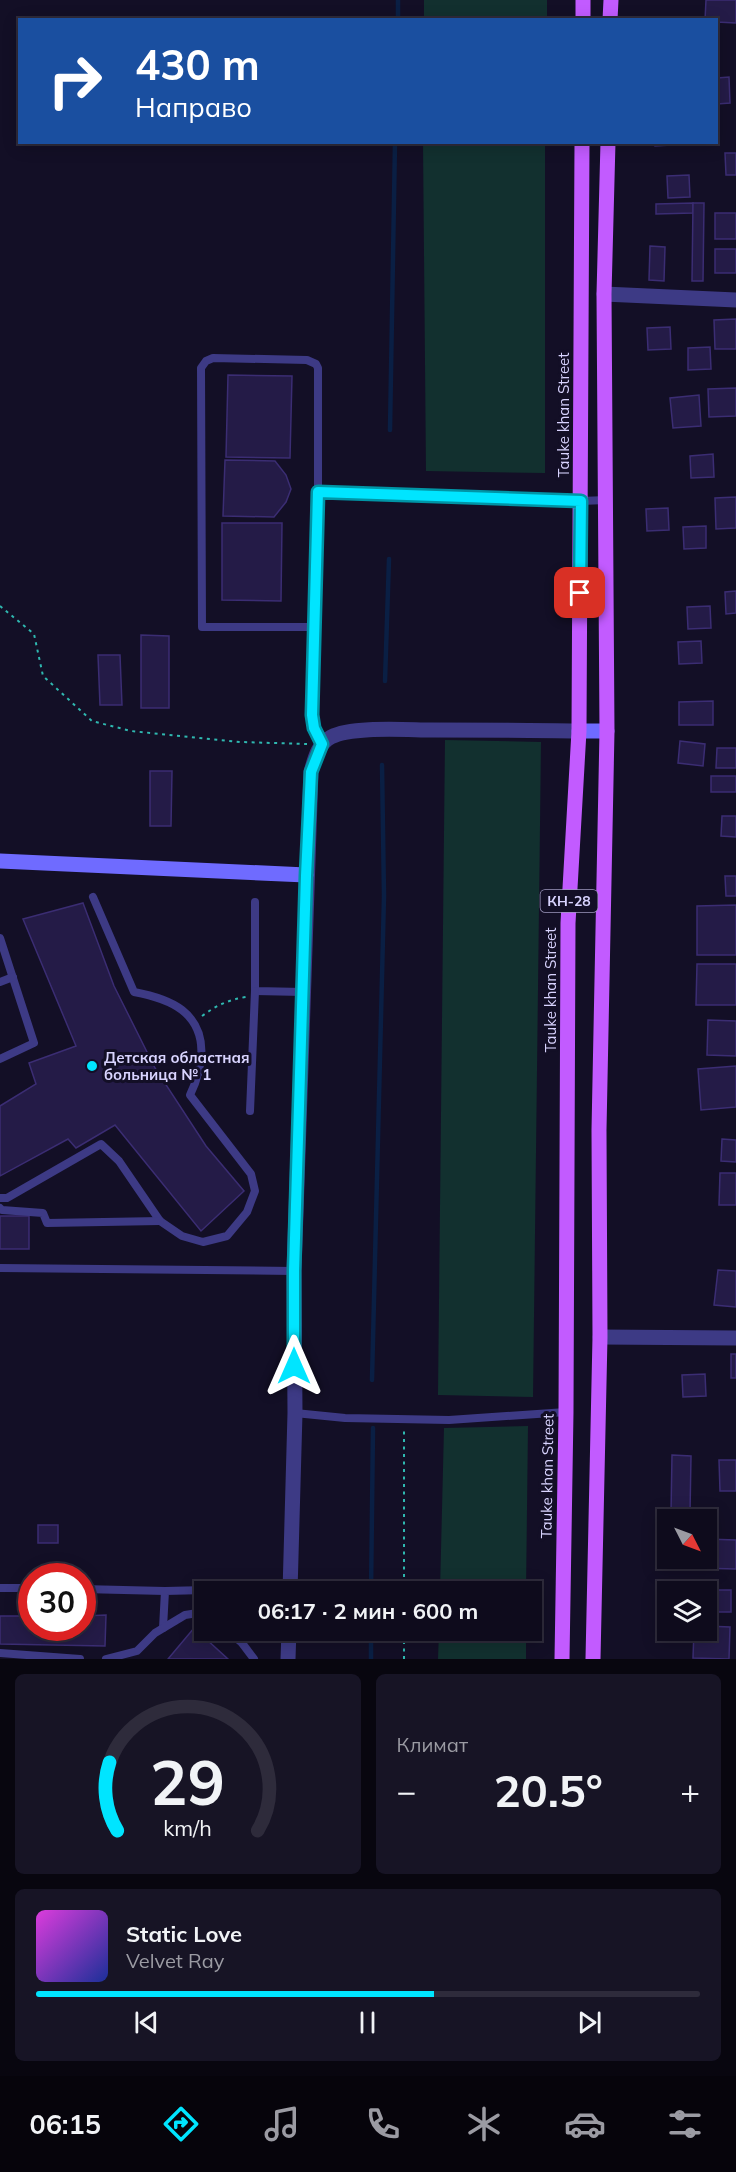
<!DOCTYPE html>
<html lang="ru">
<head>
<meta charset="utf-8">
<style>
	body { margin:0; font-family:Mulish,sans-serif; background:#171425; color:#f1f3f6; height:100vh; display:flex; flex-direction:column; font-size:22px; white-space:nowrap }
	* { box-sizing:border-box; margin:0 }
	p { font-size:20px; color:#9b9ba3 }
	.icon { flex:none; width:33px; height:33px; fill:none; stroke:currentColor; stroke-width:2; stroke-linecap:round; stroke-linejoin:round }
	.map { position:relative; height:1659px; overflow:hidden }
	.panel { display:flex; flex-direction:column; gap:15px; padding:15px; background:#08060f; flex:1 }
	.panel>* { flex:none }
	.banner { position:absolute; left:18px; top:18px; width:700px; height:126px; border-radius:0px; box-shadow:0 3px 15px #0003,0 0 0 2px #2e2b3b; background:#1a4fa0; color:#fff; overflow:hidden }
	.needle { width:39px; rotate:132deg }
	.buttons { position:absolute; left:657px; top:1509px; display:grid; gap:12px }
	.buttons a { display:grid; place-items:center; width:60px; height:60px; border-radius:0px; background:#0e0b1c; box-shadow:0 3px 15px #0003,0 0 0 2px #2e2b3b; font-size:30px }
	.speed { position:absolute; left:18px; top:1563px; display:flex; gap:12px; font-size:30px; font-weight:700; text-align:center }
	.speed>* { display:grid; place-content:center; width:78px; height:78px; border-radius:50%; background:#0e0b1c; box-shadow:0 3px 15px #0003,0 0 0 2px #2e2b3b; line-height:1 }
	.speed .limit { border:9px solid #d22; background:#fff; color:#111 }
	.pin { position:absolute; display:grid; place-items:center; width:51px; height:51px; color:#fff; margin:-26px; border-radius:12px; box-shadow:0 3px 9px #0006 }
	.me { position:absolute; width:66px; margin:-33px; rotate:0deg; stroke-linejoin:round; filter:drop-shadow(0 0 4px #0008) }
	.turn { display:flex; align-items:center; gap:21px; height:126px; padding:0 18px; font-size:27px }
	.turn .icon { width:78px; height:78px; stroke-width:2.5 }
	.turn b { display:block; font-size:42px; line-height:51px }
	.big { font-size:45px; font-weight:700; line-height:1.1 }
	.panel .card { flex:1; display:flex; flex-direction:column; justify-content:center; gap:9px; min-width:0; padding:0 21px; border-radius:9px; background:#171425 }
	.panel .dial { align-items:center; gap:0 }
	.dial svg { height:156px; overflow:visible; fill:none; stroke:#2e2b3b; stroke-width:7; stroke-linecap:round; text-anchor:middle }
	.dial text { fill:#f1f3f6; stroke:none }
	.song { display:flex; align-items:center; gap:18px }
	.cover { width:72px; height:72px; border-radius:9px; background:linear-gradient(135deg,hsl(300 70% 55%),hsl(230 70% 35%)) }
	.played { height:6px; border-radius:3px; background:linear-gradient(90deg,#00e5ff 60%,#2e2b3b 60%) }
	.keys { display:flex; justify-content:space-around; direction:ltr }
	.heat { display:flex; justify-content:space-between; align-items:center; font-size:33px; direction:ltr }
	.panel .tiles { flex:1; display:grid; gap:15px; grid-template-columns:1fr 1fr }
	.card:last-child { grid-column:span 2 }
	.trip { position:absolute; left:194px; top:1581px; width:348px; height:60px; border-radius:0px; background:#0e0b1c; box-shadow:0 3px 15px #0003,0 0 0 2px #2e2b3b; font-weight:700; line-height:60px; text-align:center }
	.dock { display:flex; height:96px; justify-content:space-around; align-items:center; background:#06040b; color:#9b9ba3 }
	.dock .icon { width:42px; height:42px }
	.dock .on { color:#00e5ff }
	.dock b { font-size:27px; color:#f1f3f6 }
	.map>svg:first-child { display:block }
	.green { fill:#12302f }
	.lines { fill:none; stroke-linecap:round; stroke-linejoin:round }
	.stream { stroke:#0a1f44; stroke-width:4.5 }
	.building { fill:#241b47; stroke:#3b2d73; stroke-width:1.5 }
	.path { stroke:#2fb8b0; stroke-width:2; stroke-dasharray:3 4.5; stroke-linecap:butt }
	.lane { stroke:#3d3a85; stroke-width:8 }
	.street { stroke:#3d3a85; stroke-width:15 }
	.secondary { stroke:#6f6bff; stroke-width:15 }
	.primary { stroke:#c25bff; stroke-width:15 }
	.route-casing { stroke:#0095a6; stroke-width:15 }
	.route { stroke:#00e5ff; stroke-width:10 }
	.poi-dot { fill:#00e5ff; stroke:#130f26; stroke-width:2 }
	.labels { text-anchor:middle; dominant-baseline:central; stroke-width:6; stroke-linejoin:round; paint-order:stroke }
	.shield { fill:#130f26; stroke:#9e99be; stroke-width:1.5 }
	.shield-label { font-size:14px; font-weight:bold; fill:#d9d4ff }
	.street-label { font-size:15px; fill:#d9d4ff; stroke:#130f26 }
	.poi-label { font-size:15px; font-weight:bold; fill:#d9d4ff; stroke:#130f26; text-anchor:start }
</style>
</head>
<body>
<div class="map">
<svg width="736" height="1659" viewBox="0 0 736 1659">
	<rect width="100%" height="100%" fill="#130f26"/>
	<g class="green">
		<rect x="424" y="0" width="123" height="19"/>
		<path d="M423 143H545V473L426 471Z"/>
		<path d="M445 740 541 742 533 1397 438 1395Z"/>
		<path d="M528 1426 526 1591H440L444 1428Z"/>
		<path d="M439 1631H526V1659H438Z"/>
	</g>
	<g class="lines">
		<g class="stream">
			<path d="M398 20V0"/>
			<path d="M390 430 395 142"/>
			<path d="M385 681 389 559"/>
			<path d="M372 1380 384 896 382 765"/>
			<path d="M371 1592 373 1428"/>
			<path d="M371 1659V1630"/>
		</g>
	</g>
	<g class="building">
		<path d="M706 0H736V23L717 22V20H705Z"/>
		<path d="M729 77 730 103 717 104V78Z"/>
		<path d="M655 142H688V144L655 146Z"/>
		<path d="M725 153H736V175H726Z"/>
		<path d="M689 175 690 197 668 198 667 176Z"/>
		<path d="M693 203V213L656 214V204Z"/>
		<path d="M693 203H704L703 281H692Z"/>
		<rect x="715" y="213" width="21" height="26"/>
		<path d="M650 246 665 247 664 281 649 280Z"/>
		<rect x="715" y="249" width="21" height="24"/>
		<path d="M736 319V349H715L714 320Z"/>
		<path d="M670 327 671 349 648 350 647 328Z"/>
		<path d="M710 347 711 369 688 370V348Z"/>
		<path d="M228 375 292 376 290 458 226 457Z"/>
		<path d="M736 388V416L709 417 708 389Z"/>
		<path d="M699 395 701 426 673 428 670 398Z"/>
		<path d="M713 454 714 477 691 478 690 456Z"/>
		<path d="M225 460 275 461 286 475 291 489 286 502 274 517 223 516Z"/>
		<path d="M736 497V528L716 529 715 498Z"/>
		<path d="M668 508 669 530 647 531 646 509Z"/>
		<path d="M222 523H282L281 601 222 600Z"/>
		<path d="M706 526V548L684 549 683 527Z"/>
		<path d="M736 591V613L726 614 725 592Z"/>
		<path d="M710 606 711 628 688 629 687 607Z"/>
		<path d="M141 635 169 636V708H141Z"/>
		<path d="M701 641 702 663 679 664 678 642Z"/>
		<path d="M98 655H120L122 705H100Z"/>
		<path d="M713 701V725H679V702Z"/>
		<path d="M680 741 705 744 703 766 678 763Z"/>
		<path d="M717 748H736V768H716Z"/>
		<path d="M150 771H172L171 826H150Z"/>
		<rect x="711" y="776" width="25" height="16"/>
		<path d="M722 816H736V837L721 836Z"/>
		<path d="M725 876H736V896H726Z"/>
		<path d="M83 903 114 986 155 1068 206 1146 244 1191 201 1231 115 1125 76 1148 68 1139 0 1176V1106L36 1084 29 1063 76 1046 23 919Z"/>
		<path d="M736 905V955H697V906Z"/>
		<path d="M697 964H736V1005H696Z"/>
		<path d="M708 1020 736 1021V1056L707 1055Z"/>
		<path d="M736 1066V1107L701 1110 698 1069Z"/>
		<path d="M722 1139 736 1140V1162L721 1161Z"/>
		<path d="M720 1173H736V1205H719Z"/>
		<rect x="0" y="1216" width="29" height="33"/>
		<path d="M718 1270 736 1271V1307L714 1305Z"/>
		<rect x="731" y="1354" width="5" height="24"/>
		<path d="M705 1374 706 1396 683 1397 682 1375Z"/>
		<path d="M672 1455 691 1456 690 1513H671Z"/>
		<path d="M719 1460H736V1491H720Z"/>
		<rect x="38" y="1525" width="20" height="18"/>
		<path d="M706 1539 736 1540V1569L699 1568V1558H706Z"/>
		<path d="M704 1590H731V1612H706V1592Z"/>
		<path d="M106 1615 105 1646 0 1644V1616H32V1628H82V1616Z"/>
		<path d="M706 1626 730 1627 729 1659 693 1658 694 1630H706Z"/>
		<path d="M194 1628 228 1659H168Z"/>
	</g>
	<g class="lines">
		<g class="path">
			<path d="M0 606 34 634 43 676 92 721 131 731 240 742 307 744"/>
			<path d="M202 1016C217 1005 228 1000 246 997"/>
			<path d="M404 1592V1429"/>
			<path d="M404 1659V1630"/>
		</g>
		<g class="lane">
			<path d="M315 627H202L201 368 206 361 213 358 307 360 316 364 318 368V492"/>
			<path d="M322 744 314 728 312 715 318 492 581 501 606 500"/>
			<path d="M255 902V991L303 992"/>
			<path d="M0 938 34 1043 0 1059"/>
			<path d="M0 982 13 977"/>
			<path d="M250 1111 255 991"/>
			<path d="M0 1198H7L101 1144 119 1161 160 1221 182 1236 203 1242 227 1236 247 1212 255 1191 251 1174 190 1095C203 1068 210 1032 182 1010 169 1000 150 995 134 992L93 897"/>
			<path d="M0 1208 2 1210 43 1213 47 1223 160 1221"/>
			<path d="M0 1268 294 1271"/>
			<path d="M295 1413 345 1418 449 1420 566 1412"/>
			<path d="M0 1588H32"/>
			<path d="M82 1589 165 1591"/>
			<path d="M163 1628 165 1591 290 1588"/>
			<path d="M227 1630 242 1643 254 1659"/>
			<path d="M0 1653 80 1659"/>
			<path d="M106 1659 137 1651 155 1633 185 1615 204 1612"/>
		</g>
		<g class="street">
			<path d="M604 294 736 300"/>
			<path d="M600 1337 736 1338"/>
			<path d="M290 1592 295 1413 294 1271 311 772C315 758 318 744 331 737 352 726 407 730 432 730 481 730 530 730 579 731"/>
			<path d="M288 1659 289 1630"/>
		</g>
		<g class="secondary">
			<path d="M579 731H607"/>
			<path d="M0 861 306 875"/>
		</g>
		<g class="primary">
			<path d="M583 20V0"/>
			<path d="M610 20 611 0"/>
			<path d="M562 1659 566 1412 568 923 579 731 582 142"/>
			<path d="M593 1659 600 1337 599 1130 607 731 604 294 608 142"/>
		</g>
	</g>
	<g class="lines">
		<g class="route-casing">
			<path id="route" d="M294 1366V1271L306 876 311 772 322 744 314 728 312 715 318 492 581 501 580 593"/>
		</g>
		<use href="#route" class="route"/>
	</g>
	<circle class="poi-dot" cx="92" cy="1066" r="6"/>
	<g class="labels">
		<rect class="shield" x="540.5" y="890" width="57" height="22" rx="4.5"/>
		<g class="shield-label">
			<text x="569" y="901">КН-28</text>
		</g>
		<g class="street-label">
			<text transform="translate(563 415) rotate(-90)">Tauke khan Street</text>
			<text transform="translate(550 990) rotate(-90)">Tauke khan Street</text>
			<text transform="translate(547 1476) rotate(-89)">Tauke khan Street</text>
		</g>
		<g class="poi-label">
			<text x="104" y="1057">Детская областная<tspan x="104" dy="17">больница № 1</tspan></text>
		</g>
	</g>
</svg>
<div class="buttons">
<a><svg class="needle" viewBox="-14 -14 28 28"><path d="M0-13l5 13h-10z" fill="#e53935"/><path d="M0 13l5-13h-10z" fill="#9b9ba3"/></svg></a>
<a><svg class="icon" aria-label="layers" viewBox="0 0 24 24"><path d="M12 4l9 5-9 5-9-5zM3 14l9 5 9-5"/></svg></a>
</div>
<div class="speed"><div class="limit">30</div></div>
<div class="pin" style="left:580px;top:593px;background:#d93025"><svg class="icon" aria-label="arrive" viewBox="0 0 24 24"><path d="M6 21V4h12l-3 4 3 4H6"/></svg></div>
<svg class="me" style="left:294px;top:1366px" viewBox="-20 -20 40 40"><path d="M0-17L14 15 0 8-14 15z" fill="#00e5ff" stroke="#fff" stroke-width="4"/></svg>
<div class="trip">06:17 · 2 мин · 600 m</div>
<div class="banner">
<div class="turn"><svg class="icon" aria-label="right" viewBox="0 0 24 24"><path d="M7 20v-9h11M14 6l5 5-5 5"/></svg><div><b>430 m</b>Направо</div></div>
</div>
</div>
<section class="panel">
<div class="tiles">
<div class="card dial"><svg viewBox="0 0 100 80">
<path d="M14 69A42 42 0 1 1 86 69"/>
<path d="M14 69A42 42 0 0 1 10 34" stroke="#00e5ff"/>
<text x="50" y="56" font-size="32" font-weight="700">29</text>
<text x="50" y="72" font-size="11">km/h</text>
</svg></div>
<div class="card"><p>Климат</p>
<div class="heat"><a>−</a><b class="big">20.5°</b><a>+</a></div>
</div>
<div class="card">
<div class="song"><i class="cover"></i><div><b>Static Love</b><p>Velvet Ray</p></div></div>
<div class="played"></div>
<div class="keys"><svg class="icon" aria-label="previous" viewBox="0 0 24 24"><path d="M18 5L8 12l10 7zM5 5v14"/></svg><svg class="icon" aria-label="pause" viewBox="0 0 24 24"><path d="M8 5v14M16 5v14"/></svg><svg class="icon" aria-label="next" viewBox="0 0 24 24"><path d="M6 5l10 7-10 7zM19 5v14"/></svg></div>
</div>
</div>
</section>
<nav class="dock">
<b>06:15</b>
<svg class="icon on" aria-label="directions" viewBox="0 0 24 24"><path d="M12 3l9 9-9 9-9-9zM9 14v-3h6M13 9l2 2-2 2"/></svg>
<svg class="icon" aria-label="music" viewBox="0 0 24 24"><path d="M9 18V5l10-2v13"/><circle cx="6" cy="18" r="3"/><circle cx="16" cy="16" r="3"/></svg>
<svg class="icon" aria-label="phone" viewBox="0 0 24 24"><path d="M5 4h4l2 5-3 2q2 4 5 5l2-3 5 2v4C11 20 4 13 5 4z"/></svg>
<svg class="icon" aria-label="climate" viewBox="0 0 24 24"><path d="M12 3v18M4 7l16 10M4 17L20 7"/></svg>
<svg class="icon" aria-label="car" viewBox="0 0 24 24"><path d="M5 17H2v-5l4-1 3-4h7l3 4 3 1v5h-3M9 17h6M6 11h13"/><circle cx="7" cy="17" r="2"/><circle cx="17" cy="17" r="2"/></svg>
<svg class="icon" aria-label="filters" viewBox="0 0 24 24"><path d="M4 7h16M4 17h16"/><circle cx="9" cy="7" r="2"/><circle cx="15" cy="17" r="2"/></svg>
</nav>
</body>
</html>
